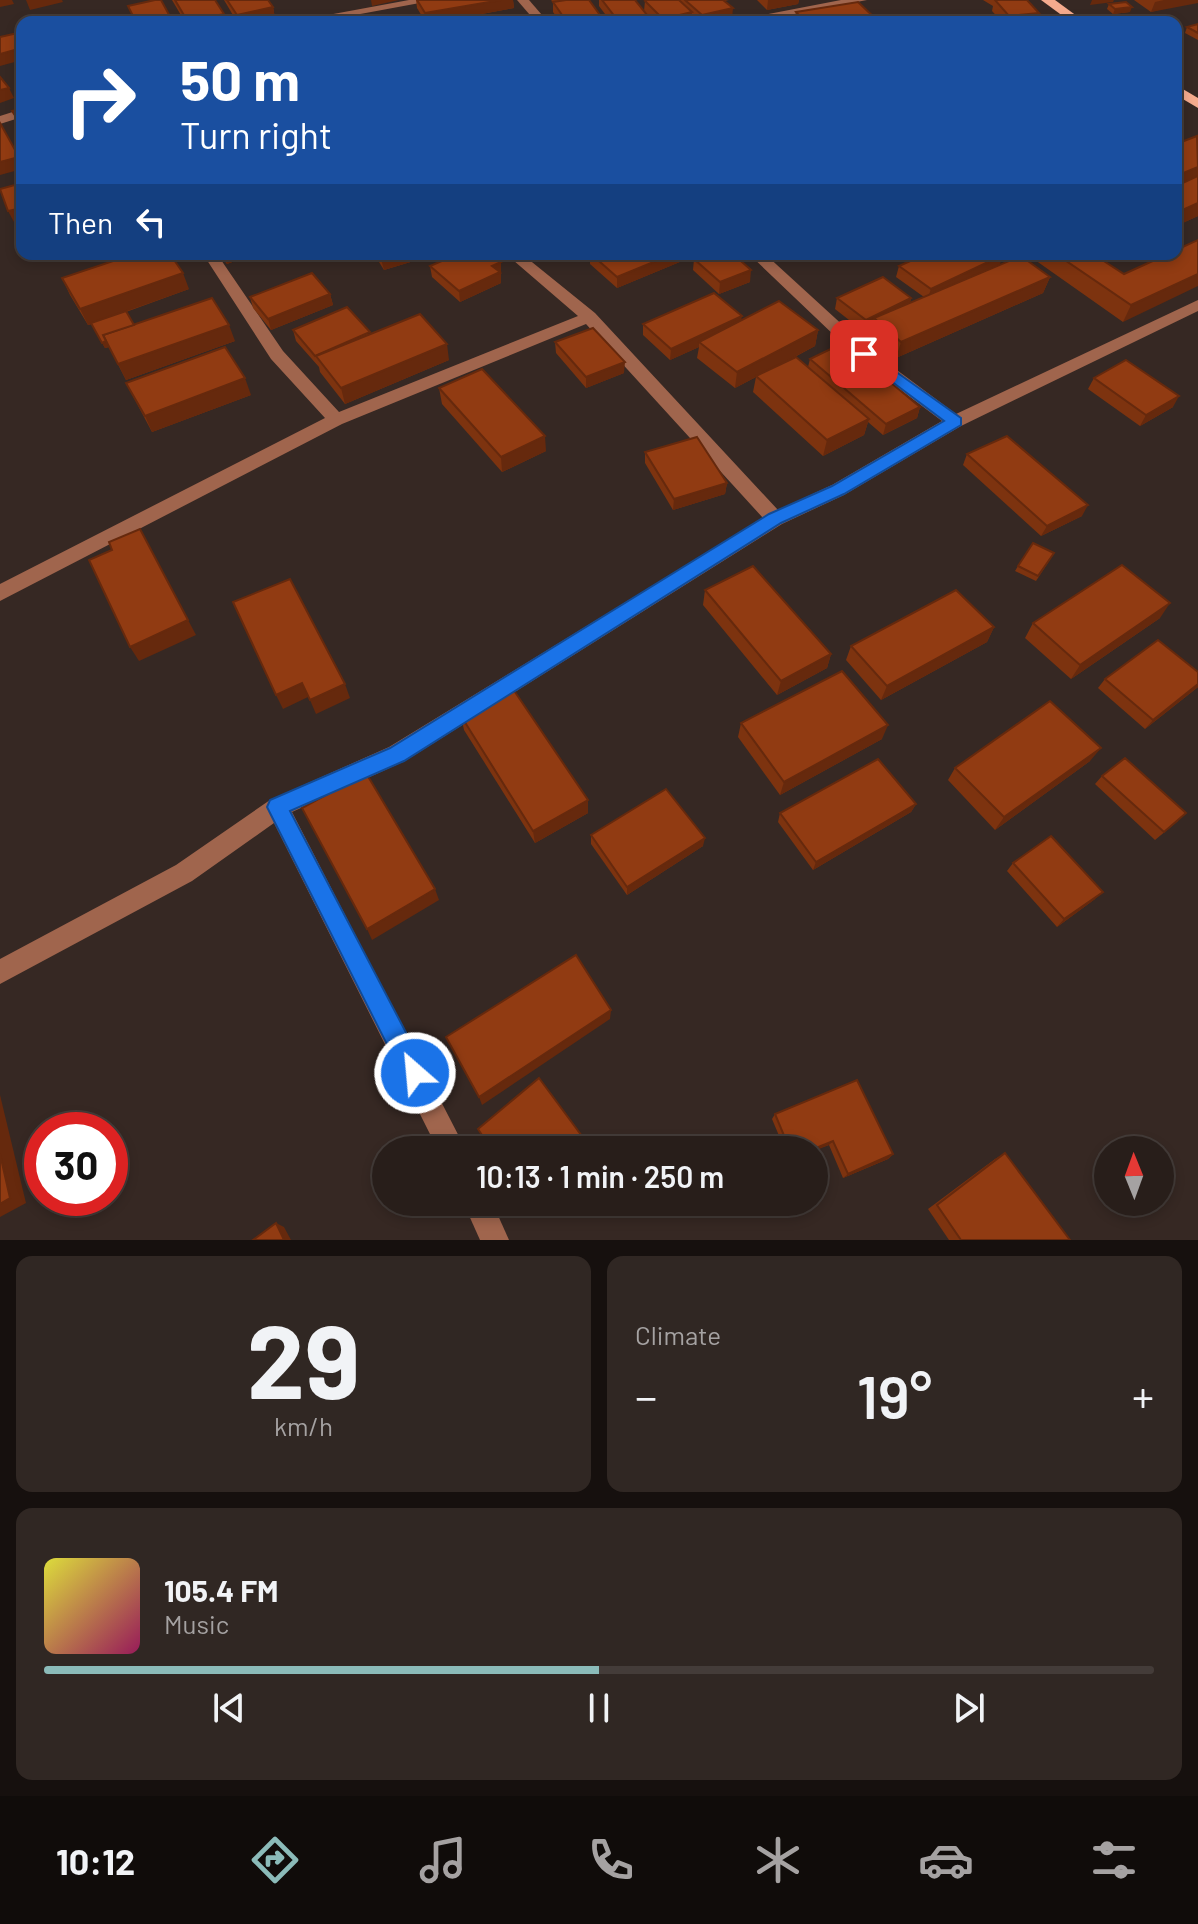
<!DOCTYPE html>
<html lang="en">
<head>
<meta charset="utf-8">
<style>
	body { margin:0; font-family:Barlow,sans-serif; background:#302723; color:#f1f3f6; height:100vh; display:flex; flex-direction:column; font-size:30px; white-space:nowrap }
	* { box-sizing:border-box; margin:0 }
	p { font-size:26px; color:#a5a2a2 }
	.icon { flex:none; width:44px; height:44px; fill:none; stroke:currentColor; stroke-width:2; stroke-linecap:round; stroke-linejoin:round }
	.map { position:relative; height:1240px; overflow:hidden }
	.drawer { display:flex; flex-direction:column; gap:16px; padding:16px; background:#16100e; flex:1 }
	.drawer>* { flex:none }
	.guide { position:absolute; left:16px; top:16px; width:1166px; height:244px; border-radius:16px; box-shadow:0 4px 12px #0003,0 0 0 2px #443c39; background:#1a4fa0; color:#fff; overflow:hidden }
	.needle { width:52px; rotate:359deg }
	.tools { position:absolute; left:1094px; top:1136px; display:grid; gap:16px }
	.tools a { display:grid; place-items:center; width:80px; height:80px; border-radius:50%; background:#281e1a; box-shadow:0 4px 12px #0003,0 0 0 2px #443c39; font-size:40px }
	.speed { position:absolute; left:24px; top:1112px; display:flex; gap:16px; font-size:40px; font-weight:700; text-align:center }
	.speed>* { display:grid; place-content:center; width:104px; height:104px; border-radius:50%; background:#281e1a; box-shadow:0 4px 12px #0003,0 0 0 2px #443c39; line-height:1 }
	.speed .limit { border:12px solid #d22; background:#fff; color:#111 }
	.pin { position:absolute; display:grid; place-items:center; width:68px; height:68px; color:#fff; margin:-34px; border-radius:16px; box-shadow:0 4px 12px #0006 }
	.me { position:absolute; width:88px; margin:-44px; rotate:333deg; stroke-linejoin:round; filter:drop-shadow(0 0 6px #0008) }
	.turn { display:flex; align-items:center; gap:28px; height:168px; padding:0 32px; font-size:36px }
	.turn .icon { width:104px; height:104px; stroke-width:2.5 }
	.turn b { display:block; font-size:56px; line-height:68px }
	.then { display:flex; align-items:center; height:76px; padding:0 32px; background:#0003; gap:16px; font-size:30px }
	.big { font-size:60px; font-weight:600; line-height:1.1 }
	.drawer .card { flex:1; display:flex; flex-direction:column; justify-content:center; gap:12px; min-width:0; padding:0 28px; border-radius:16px; background:#302723 }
	.drawer .dial { align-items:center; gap:0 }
	.dial b { font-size:104px; line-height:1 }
	.song { display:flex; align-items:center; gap:24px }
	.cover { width:96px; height:96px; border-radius:12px; background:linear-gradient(135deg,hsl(60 70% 55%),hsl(330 70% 35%)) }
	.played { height:8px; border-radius:4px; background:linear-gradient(90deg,#8bbbb9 50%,#443c39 50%) }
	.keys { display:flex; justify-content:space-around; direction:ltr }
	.heat { display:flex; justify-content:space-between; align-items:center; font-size:44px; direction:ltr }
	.drawer .tiles { flex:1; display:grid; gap:16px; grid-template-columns:1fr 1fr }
	.card:last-child { grid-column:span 2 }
	.trip { position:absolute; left:372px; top:1136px; width:456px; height:80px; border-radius:40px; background:#281e1a; box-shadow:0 4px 12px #0003,0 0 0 2px #443c39; font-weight:600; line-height:80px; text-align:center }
	.tab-bar { display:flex; height:128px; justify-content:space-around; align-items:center; background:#100c0a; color:#a5a2a2 }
	.tab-bar .icon { width:56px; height:56px }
	.tab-bar .selected { color:#8bbbb9 }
	.tab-bar b { font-size:36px; color:#f1f3f6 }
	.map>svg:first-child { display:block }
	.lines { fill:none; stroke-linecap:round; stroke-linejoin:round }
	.minor { fill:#a0654d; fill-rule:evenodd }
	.major { fill:#f5ab8e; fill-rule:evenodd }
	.wall { fill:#7d330f }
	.shaded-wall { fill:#66290d }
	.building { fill:#913b12; stroke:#66290d; stroke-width:2 }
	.route { fill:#1a73e8; stroke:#114b97; stroke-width:2 }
</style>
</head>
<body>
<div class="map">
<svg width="1198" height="1240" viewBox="0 0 1198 1240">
	<rect width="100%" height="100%" fill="#362823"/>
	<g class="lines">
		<g class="minor">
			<path d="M409 0H436L317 22H290Z"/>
			<path d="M517 0H529L548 22H536Z"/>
			<path d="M841 0H867L753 22H727Z"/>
			<path d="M22 109V117L0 124V116Z"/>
			<path d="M203 254H217L283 351 339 412 578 316 506 254H522L595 313 778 510 832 485 942 421 858 358 749 254H765L870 350 956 414 1198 300V311L961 426 844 495 782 524 405 761 292 812 466 1150H438L274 823 192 881 0 984V959L176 865 270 800 389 747 763 518 586 324 342 424 0 601V584L325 418 271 359Z"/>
			<path d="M463 1202H492L509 1240H480Z"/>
		</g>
		<g class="major">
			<path d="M1041 0H1055L1085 22H1071Z"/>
			<path d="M1176 85 1198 98V108L1176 95Z"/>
		</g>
	</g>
	<g class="wall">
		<path d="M172 0H215L227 22H185Z"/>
		<path d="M224 0 273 7 275 18 256 22H237Z"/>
		<path d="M416 0H513L514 8 439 22 425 21 417 8Z"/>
		<path d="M551 0H589L605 22H560L553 12V2Z"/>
		<path d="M599 0H635L652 22H611L599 6Z"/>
		<path d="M647 0H729L724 1 732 19 717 22H697L692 18V22H655L644 11 645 1Z"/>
		<path d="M757 0H799L798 4 767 10Z"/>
		<path d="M983 0H1027L1039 13 1036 22H1002L992 11 993 6Z"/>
		<path d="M1134 0H1198L1151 12Z"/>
		<path d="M1109 4 1130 12 1113 14 1107 9Z"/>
		<path d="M796 12 879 22H794Z"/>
		<path d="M1198 24V40L1185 33 1187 27Z"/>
		<path d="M1198 137V216L1176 226V144Z"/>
		<path d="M1198 240 1123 322 1035 260 1038 254H1113L1101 259 1124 274Z"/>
		<path d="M219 254H253L227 264Z"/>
		<path d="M374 254H437L384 270Z"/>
		<path d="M590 254H699L617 288 590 264Z"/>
		<path d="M1003 255 999 265 1050 277 1043 293 896 358 870 335 872 327 863 331 835 309 837 298H911L910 303 924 297 896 277 899 266Z"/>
		<path d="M694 259 750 282 719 294 693 270Z"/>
		<path d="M430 266 502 273 500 274 501 283 460 302 432 277Z"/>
		<path d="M62 278 189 289 126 312 134 325 235 341 126 380 109 347 105 348 92 324 88 325 70 295Z"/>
		<path d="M330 294 333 305 271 330 253 308 250 297Z"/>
		<path d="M741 321 818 330 815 346 780 365 808 367 810 359 920 407 917 418 883 435 868 422 864 435 823 456 753 392 756 377 735 388 697 358 699 347 670 360 643 335V324Z"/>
		<path d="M293 330 371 334 449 360 345 404 320 372 319 367 296 341Z"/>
		<path d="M555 342 624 373 586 388 556 353Z"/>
		<path d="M1094 378 1173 407 1140 426 1088 389Z"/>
		<path d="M126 383 251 395 152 432Z"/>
		<path d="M439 388 546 451 502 472 442 404Z"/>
		<path d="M645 452 727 483 725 494 673 510 645 463Z"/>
		<path d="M967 454 1082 516 1041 536 963 465Z"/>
		<path d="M1051 558 1036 581 1015 571 1018 566Z"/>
		<path d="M705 590 831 654 827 668 777 695 703 605Z"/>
		<path d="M1160 618 1071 679 1025 638 1033 623Z"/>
		<path d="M994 627 987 642 881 700 846 660 851 646Z"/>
		<path d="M1198 672V687L1145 729 1098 688 1105 679Z"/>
		<path d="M461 716 588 813 535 843 464 730Z"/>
		<path d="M741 723 882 739 780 795 738 737Z"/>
		<path d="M1090 761 995 830 948 780 955 768Z"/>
		<path d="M1102 776 1178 821 1155 840 1095 784Z"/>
		<path d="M916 804 911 812 813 870 778 822 780 813Z"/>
		<path d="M591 835 703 846 627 895 591 844Z"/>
		<path d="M1013 863 1095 899 1057 927 1007 871Z"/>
		<path d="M775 1114 893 1154 888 1159 843 1178 829 1145 814 1150H785L772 1119Z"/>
		<path d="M1005 1153 1070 1240H949L928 1209 995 1159Z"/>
	</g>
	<g class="shaded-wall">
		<path d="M0 0H12L14 4 0 7Z"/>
		<path d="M26 0H62L63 2 30 10Z"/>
		<path d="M371 0H399L372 6Z"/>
		<path d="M501 0H513L514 8 437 22H426L425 13Z"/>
		<path d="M768 0H799L798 4 767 10Z"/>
		<path d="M1092 0H1114L1113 2 1090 5Z"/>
		<path d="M1164 0H1198V3L1151 12 1155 2Z"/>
		<path d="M273 7 275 18 256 22H239L237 15Z"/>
		<path d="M1132 7 1130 12 1113 14 1115 9Z"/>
		<path d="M733 8 732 19 717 22H701L702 15Z"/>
		<path d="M692 12V22H663V19Z"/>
		<path d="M224 14 227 22H188Z"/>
		<path d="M22 48V60L0 66V54Z"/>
		<path d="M9 88 14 98 0 103V90Z"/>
		<path d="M1182 128 1176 139V130Z"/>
		<path d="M19 157 22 164V169L0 175V162Z"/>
		<path d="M1198 167V180L1176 189V184L1181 174Z"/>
		<path d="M1198 203V216L1176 226V213Z"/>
		<path d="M22 208V220L14 222 8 211Z"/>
		<path d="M224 254H253L227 264Z"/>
		<path d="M397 254H437L384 270 381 259Z"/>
		<path d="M673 254H699L617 288V277Z"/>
		<path d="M1088 254H1113L1082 268Z"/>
		<path d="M1003 255 999 267 927 300 931 289Z"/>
		<path d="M501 262V283L460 302 459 291 492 266Z"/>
		<path d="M751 270 750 282 719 294 720 282Z"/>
		<path d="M183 273 189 289 88 325 80 309Z"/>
		<path d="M1198 274V286L1123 322 1131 305Z"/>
		<path d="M1050 277 1043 293 896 358 901 342Z"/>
		<path d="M330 294 333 305 271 330 268 319Z"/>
		<path d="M911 298 908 309 874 318 872 327 863 331 866 320Z"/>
		<path d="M742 316 740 327 699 342V347L670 360 671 349Z"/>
		<path d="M229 325 235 341 126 380 118 364Z"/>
		<path d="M818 330 815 346 735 388 737 372Z"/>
		<path d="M106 341 109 347 105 348 102 343Z"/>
		<path d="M447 344 449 360 345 404 341 388Z"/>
		<path d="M625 362 624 373 586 388V377Z"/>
		<path d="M245 378 251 395 152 432 145 416Z"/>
		<path d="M1179 396 1173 407 1140 426 1146 415Z"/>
		<path d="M920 407 917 418 883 435 886 424Z"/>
		<path d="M869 419 864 435 823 456 827 440Z"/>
		<path d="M545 436 546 451 502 472 501 457Z"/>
		<path d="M727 483 725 494 673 510 674 499Z"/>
		<path d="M1088 505 1082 516 1041 536 1047 526Z"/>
		<path d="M140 529 196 635 139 661 130 647Z"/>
		<path d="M1170 603 1160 618 1071 679 1080 665Z"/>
		<path d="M994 627 987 642 881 700 887 686Z"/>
		<path d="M831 654 827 668 777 695 781 681Z"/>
		<path d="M302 683 308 697 283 709 276 695Z"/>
		<path d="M345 684 350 698 316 714 310 700Z"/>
		<path d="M1198 684V687L1145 729 1153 720Z"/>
		<path d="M888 725 882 739 780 795 784 782Z"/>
		<path d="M1101 748 1090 761 995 830 1004 817Z"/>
		<path d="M588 800V813L535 843 533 831Z"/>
		<path d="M916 804 911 812 813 870 816 862Z"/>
		<path d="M705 838 703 846 627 895V887Z"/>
		<path d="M435 889 439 900 372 940 367 929Z"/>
		<path d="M1103 892 1095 899 1057 927 1064 919Z"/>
		<path d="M611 1010 610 1019 482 1105 479 1097Z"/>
		<path d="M0 1095 26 1203 0 1217Z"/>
		<path d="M833 1141 829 1145 814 1151V1150H811Z"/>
		<path d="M893 1154 888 1159 843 1178 848 1174Z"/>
		<path d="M276 1223 284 1227 291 1240H284Z"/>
	</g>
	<g class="building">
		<path d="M155 0H161L173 22H136L128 6Z"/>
		<path d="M175 0H215L224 14 188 22Z"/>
		<path d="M227 0H268L273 7 237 15Z"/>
		<path d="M417 0H501L425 13Z"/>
		<path d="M566 0H589L605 22H567L553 2Z"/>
		<path d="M602 0H635L652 21 619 22Z"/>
		<path d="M647 0H679L692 12 663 19 645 1Z"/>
		<path d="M685 0H723L733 8 702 15Z"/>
		<path d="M995 0H1027L1039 13 1009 16Z"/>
		<path d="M858 2 879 22H805L796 12Z"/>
		<path d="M1126 2 1132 7 1115 9 1109 4Z"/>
		<path d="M324 16 328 22H294Z"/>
		<path d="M755 18 759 22H735Z"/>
		<path d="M437 19 439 22H422Z"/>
		<path d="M1198 24V33L1187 27Z"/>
		<path d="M22 32V48L0 54V37Z"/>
		<path d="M0 77 9 88 0 90Z"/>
		<path d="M22 109V126L12 111Z"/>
		<path d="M0 123 19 157 0 162Z"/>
		<path d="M1197 136 1198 167 1181 174 1176 171V162L1182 159 1176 155V144Z"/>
		<path d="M1198 176V203L1176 213V186Z"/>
		<path d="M22 183V208L8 211 0 189Z"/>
		<path d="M1198 240V274L1131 305 1056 254H1093L1124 274 1168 254H1176V250Z"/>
		<path d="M134 254H170L183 273 80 309 62 278Z"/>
		<path d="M378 254H397L381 259Z"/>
		<path d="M458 254H492L501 262 492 266 500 272 459 291 430 266Z"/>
		<path d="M591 254H673L617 277Z"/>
		<path d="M708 254H733L751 270 720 282 694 259Z"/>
		<path d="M926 254H1001L1003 255 931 289 899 266Z"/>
		<path d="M1021 256 1050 277 901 342 874 318Z"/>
		<path d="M312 273 330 294 268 319 250 297Z"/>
		<path d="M883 277 911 298 866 320 837 298Z"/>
		<path d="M714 293 742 316 671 349 643 324Z"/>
		<path d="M212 298 229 325 118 364 103 335Z"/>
		<path d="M779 301 818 330 737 372 699 342Z"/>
		<path d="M347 307 370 332 315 356 293 330Z"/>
		<path d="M126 311 134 325 103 335 106 341 102 343 91 323Z"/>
		<path d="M420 314 447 344 341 388 316 356Z"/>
		<path d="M593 328 625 362 586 377 555 342Z"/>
		<path d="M843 343 920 407 886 424 810 359Z"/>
		<path d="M225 347 245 378 145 416 126 383Z"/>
		<path d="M796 357 869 419 827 440 756 376Z"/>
		<path d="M1126 360 1179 396 1146 415 1094 378Z"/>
		<path d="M482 369 545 436 501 457 439 388Z"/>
		<path d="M1007 436 1088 505 1047 526 967 454Z"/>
		<path d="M697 437 727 483 674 499 645 452Z"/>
		<path d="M140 529 188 620 130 647 89 560 112 550 109 542Z"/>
		<path d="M1033 543 1054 553 1038 576 1018 566Z"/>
		<path d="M1122 565 1170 603 1080 665 1033 623Z"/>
		<path d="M753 566 831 654 781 681 705 590Z"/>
		<path d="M290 579 345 684 310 700 302 683 276 695 233 602Z"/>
		<path d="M956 590 994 627 887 686 851 646Z"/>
		<path d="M1158 640 1198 672V684L1153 720 1105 679Z"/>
		<path d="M842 671 888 725 784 782 741 723Z"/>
		<path d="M513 689 588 800 533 831 461 716Z"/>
		<path d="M1050 701 1101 748 1004 817 955 768Z"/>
		<path d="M1125 758 1186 813 1164 832 1102 776Z"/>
		<path d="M878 759 916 804 816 862 780 813Z"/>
		<path d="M366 773 435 889 367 929 302 808Z"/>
		<path d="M666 789 705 838 627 887 591 835Z"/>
		<path d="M1051 836 1103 892 1064 919 1013 863Z"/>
		<path d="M576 955 611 1010 479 1097 446 1037Z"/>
		<path d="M539 1078 590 1147 587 1150H492L478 1129Z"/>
		<path d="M857 1080 893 1154 848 1174 833 1141 811 1150H790L775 1114Z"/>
		<path d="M1005 1153 1070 1240H961L937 1205Z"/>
		<path d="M0 1154 10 1198 0 1204Z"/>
		<path d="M276 1223 284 1240H253Z"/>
	</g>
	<path class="route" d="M864 349 961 418V425L844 494 781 523 404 761 290 811 423 1065 427 1073 423 1082 415 1085 406 1082 270 813 267 807 270 800 390 748 769 514 832 486 944 421 859 357V350Z"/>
</svg>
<div class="tools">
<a><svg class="needle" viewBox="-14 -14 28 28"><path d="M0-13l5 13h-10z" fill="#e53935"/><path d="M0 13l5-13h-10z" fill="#a5a2a2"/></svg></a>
</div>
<div class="speed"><div class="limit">30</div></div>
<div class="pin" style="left:864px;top:354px;background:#d93025"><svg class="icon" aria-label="arrive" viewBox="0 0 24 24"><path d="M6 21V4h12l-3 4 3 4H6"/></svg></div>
<svg class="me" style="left:415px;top:1073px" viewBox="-20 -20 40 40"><circle r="17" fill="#1a73e8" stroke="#fff" stroke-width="3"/><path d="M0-11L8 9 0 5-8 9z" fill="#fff"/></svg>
<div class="trip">10:13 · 1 min · 250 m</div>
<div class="guide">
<div class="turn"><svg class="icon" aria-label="right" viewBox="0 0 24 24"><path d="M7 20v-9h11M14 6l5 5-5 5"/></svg><div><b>50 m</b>Turn right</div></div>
<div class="then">Then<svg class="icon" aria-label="left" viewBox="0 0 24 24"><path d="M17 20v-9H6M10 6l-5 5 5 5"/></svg></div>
</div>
</div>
<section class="drawer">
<div class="tiles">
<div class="card dial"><b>29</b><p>km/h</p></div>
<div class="card"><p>Climate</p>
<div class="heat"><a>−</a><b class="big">19°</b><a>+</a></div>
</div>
<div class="card">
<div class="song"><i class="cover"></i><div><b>105.4 FM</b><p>Music</p></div></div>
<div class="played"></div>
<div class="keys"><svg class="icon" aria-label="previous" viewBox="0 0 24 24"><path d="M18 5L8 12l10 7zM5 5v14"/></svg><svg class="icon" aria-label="pause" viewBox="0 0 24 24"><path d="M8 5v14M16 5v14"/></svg><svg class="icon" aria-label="next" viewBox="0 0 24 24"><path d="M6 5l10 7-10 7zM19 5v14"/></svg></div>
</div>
</div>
</section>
<nav class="tab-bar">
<b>10:12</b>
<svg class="icon selected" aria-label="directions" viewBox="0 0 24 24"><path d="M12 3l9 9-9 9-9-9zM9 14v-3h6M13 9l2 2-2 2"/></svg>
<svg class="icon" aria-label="music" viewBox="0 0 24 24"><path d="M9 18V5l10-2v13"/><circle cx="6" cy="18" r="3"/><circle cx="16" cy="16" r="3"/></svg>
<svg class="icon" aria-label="phone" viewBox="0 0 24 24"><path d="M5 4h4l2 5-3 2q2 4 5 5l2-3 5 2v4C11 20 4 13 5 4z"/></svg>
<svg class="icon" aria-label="climate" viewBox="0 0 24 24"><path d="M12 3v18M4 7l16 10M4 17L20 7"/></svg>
<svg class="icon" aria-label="car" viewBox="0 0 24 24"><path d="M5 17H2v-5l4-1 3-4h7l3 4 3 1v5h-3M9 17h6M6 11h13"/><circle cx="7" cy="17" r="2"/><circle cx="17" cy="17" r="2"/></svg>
<svg class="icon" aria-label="filters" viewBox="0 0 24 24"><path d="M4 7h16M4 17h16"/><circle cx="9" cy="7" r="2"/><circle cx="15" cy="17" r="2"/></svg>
</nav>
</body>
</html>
